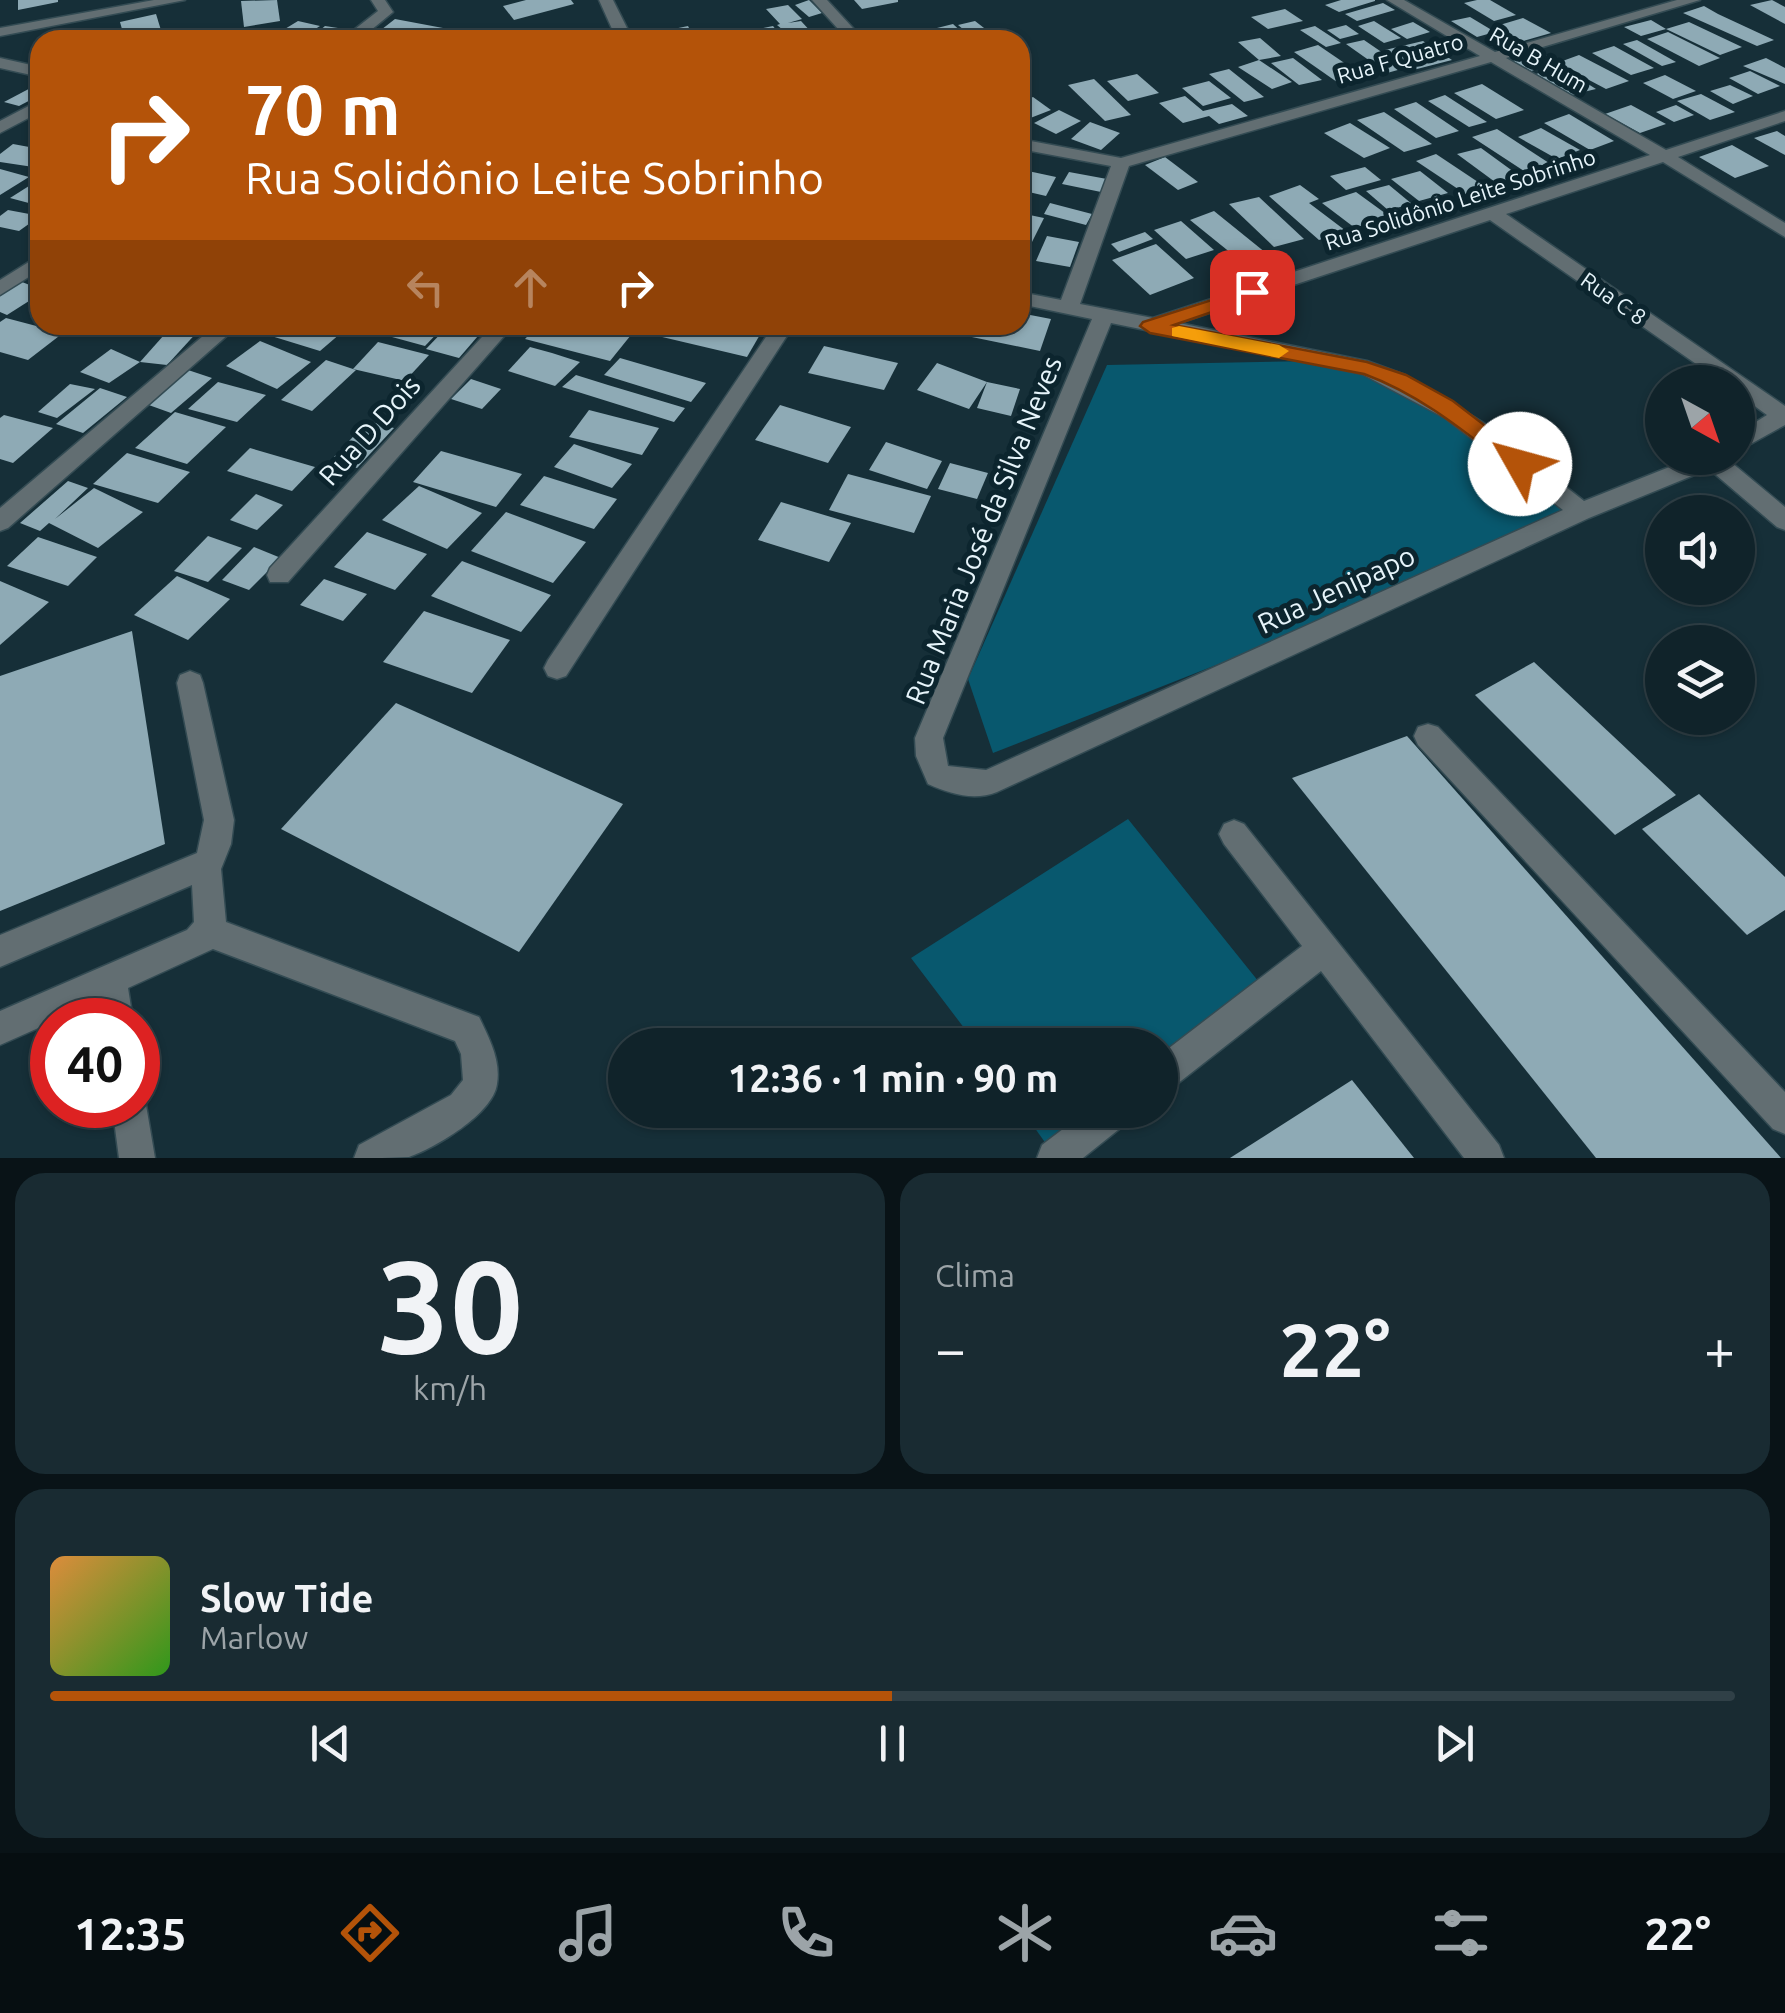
<!DOCTYPE html>
<html lang="pt">
<head>
<meta charset="utf-8">
<style>
	body { margin:0; font-family:Ubuntu,sans-serif; background:#192b32; color:#f1f3f6; height:100vh; display:flex; flex-direction:column; font-size:38px; white-space:nowrap }
	* { box-sizing:border-box; margin:0 }
	p { font-size:32px; color:#9ca4a8 }
	.icon { flex:none; width:55px; height:55px; fill:none; stroke:currentColor; stroke-width:2; stroke-linecap:round; stroke-linejoin:round }
	.map { position:relative; height:1158px; overflow:hidden }
	.sheet { display:flex; flex-direction:column; gap:15px; padding:15px; background:#091317; flex:1 }
	.sheet>* { flex:none }
	.hud { position:absolute; left:30px; top:30px; width:1000px; height:305px; border-radius:30px; box-shadow:0 2px 8px #0004,0 0 0 2px #304047; background:#b45309; color:#fff; overflow:hidden }
	.needle { width:65px; rotate:140deg }
	.controls { position:absolute; left:1645px; top:365px; display:grid; gap:20px }
	.controls a { display:grid; place-items:center; width:110px; height:110px; border-radius:50%; background:#10232a; box-shadow:0 2px 8px #0004,0 0 0 2px #304047; font-size:50px }
	.speed { position:absolute; left:30px; top:998px; display:flex; gap:20px; font-size:50px; font-weight:700; text-align:center }
	.speed>* { display:grid; place-content:center; width:130px; height:130px; border-radius:50%; background:#10232a; box-shadow:0 2px 8px #0004,0 0 0 2px #304047; line-height:1 }
	.speed .limit { border:15px solid #d22; background:#fff; color:#111 }
	.pin { position:absolute; display:grid; place-items:center; width:85px; height:85px; color:#fff; margin:-42px; border-radius:20px; box-shadow:0 5px 15px #0006 }
	.me { position:absolute; width:110px; margin:-55px; rotate:308deg; stroke-linejoin:round; filter:drop-shadow(0 0 8px #0008) }
	.turn { display:flex; align-items:center; gap:35px; height:210px; padding:0 50px; font-size:45px }
	.turn .icon { width:130px; height:130px; stroke-width:2.5 }
	.turn b { display:block; font-size:70px; line-height:85px }
	.lanes { display:flex; align-items:center; height:95px; padding:0 50px; background:#0003; justify-content:center; gap:50px; direction:ltr }
	.lanes .off { opacity:.35 }
	.big { font-size:75px; font-weight:700; line-height:1.1 }
	.sheet .card { flex:1; display:flex; flex-direction:column; justify-content:center; gap:15px; min-width:0; padding:0 35px; border-radius:30px; background:#192b32 }
	.sheet .dial { align-items:center; gap:0 }
	.dial b { font-size:130px; line-height:1 }
	.song { display:flex; align-items:center; gap:30px }
	.cover { width:120px; height:120px; border-radius:15px; background:linear-gradient(135deg,hsl(30 70% 55%),hsl(110 70% 35%)) }
	.played { height:10px; border-radius:5px; background:linear-gradient(90deg,#b45309 50%,#304047 50%) }
	.keys { display:flex; justify-content:space-around; direction:ltr }
	.heat { display:flex; justify-content:space-between; align-items:center; font-size:55px; direction:ltr }
	.sheet .tiles { flex:1; display:grid; gap:15px; grid-template-columns:1fr 1fr }
	.card:last-child { grid-column:span 2 }
	.trip { position:absolute; left:608px; top:1028px; width:570px; height:100px; border-radius:50px; background:#10232a; box-shadow:0 2px 8px #0004,0 0 0 2px #304047; font-weight:700; line-height:100px; text-align:center }
	.tab-bar { display:flex; height:160px; justify-content:space-around; align-items:center; background:#060e11; color:#9ca4a8 }
	.tab-bar .icon { width:70px; height:70px }
	.tab-bar .active { color:#b45309 }
	.tab-bar b { font-size:45px; color:#f1f3f6 }
	.map>svg:first-child { display:block }
	.green { fill:#08586e }
	.building { fill:#8eaab5 }
	.lines { fill:none; stroke-linecap:round; stroke-linejoin:round }
	.minor-casing { stroke:#334b53; stroke-width:3 }
	.minor { fill:#626e72; fill-rule:evenodd }
	.route { fill:#b45309; stroke:#753606; stroke-width:2.5 }
	.slow { fill:#f59e0b }
	.labels { text-anchor:middle; dominant-baseline:central; stroke-width:10; stroke-linejoin:round; paint-order:stroke }
	.far-street-label { font-size:22px; fill:#e6f4fa; stroke:#0c252e }
	.street-label { font-size:28px; fill:#e6f4fa; stroke:#0c252e }
</style>
</head>
<body>
<div class="map">
<svg width="1785" height="1158" viewBox="0 0 1785 1158">
	<rect width="100%" height="100%" fill="#162f38"/>
	<g class="green">
		<path d="M1365 360 1434 403 1582 521 993 753 968 679 1107 365Z"/>
		<path d="M1128 819 1271 997 1160 1072V1045H977L911 958Z"/>
		<path d="M1022 1110H1105L1049 1148Z"/>
	</g>
	<g class="building">
		<path d="M18 0H58V2L18 10Z"/>
		<path d="M277 0 280 21 244 27 241 1Z"/>
		<path d="M526 0H571L574 4 514 20 503 6Z"/>
		<path d="M809 0 822 13 809 17 795 5Z"/>
		<path d="M854 0H898V2L862 9Z"/>
		<path d="M1341 0H1375V1L1339 12 1325 5Z"/>
		<path d="M1477 0H1490L1516 15 1494 21 1464 3Z"/>
		<path d="M1772 0 1785 7V24L1750 5Z"/>
		<path d="M1383 3 1395 10 1357 21 1345 14Z"/>
		<path d="M788 5 802 19 788 23 801 21 813 34 795 40 777 25 780 24 766 9Z"/>
		<path d="M1704 6 1718 14 1774 40 1757 46 1683 13Z"/>
		<path d="M1285 9 1303 21 1268 29 1251 17Z"/>
		<path d="M156 14 164 40H125L120 22Z"/>
		<path d="M1470 17 1495 32 1477 37 1451 21Z"/>
		<path d="M1523 18 1551 33 1520 42 1493 27Z"/>
		<path d="M395 19 443 28 428 40 377 33Z"/>
		<path d="M1651 20 1666 29 1689 22 1742 47 1720 55 1666 29 1641 36 1624 27Z"/>
		<path d="M298 21 320 26 298 40 275 35Z"/>
		<path d="M975 21 997 38 976 40 958 25Z"/>
		<path d="M1374 21 1401 38 1384 43 1358 26Z"/>
		<path d="M1413 22 1430 32 1407 39 1391 29Z"/>
		<path d="M953 24 965 35 920 40 913 34Z"/>
		<path d="M1346 25 1359 34 1340 39 1327 30Z"/>
		<path d="M325 26 351 30 339 40H308Z"/>
		<path d="M688 26 695 40H668L664 31Z"/>
		<path d="M773 26 784 40H762L754 30Z"/>
		<path d="M1315 26 1341 43 1326 47 1300 30Z"/>
		<path d="M455 28 480 35 473 40H436Z"/>
		<path d="M1668 32 1720 58 1699 66 1647 39Z"/>
		<path d="M1260 38 1281 56 1259 60 1292 82 1272 89 1238 67 1259 60 1238 42Z"/>
		<path d="M1364 40 1405 68 1387 73 1346 44Z"/>
		<path d="M1637 40 1676 62 1662 66 1623 44Z"/>
		<path d="M1423 41 1452 60 1413 70 1385 50Z"/>
		<path d="M1318 45 1362 75 1337 82 1294 52Z"/>
		<path d="M1614 46 1654 68 1631 75 1592 53Z"/>
		<path d="M1540 52 1559 62 1531 71 1513 61Z"/>
		<path d="M1579 55 1629 81 1606 89 1557 63Z"/>
		<path d="M1293 58 1322 80 1299 85 1271 63Z"/>
		<path d="M1766 58 1785 68V84L1743 66Z"/>
		<path d="M1561 67 1596 89 1571 95 1536 74Z"/>
		<path d="M1229 69 1264 97 1244 102 1209 74Z"/>
		<path d="M1750 71 1780 86 1758 94 1729 78Z"/>
		<path d="M1137 74 1159 93 1128 101 1107 81Z"/>
		<path d="M1665 75 1696 91 1673 99 1643 83Z"/>
		<path d="M1094 79 1131 115 1105 121 1068 85Z"/>
		<path d="M1209 81 1231 98 1203 106 1182 88Z"/>
		<path d="M40 83V95L19 106 4 102Z"/>
		<path d="M1482 84 1524 110 1496 119 1454 93Z"/>
		<path d="M1730 85 1753 96 1733 104 1710 91Z"/>
		<path d="M1701 94 1735 112 1710 120 1677 101Z"/>
		<path d="M1445 95 1487 122 1469 127 1428 101Z"/>
		<path d="M1185 96 1203 111 1232 104 1248 116 1219 124 1209 116 1183 123 1159 103Z"/>
		<path d="M1033 97 1051 110 1020 122V102Z"/>
		<path d="M1416 102 1459 131 1436 138 1394 109Z"/>
		<path d="M1631 105 1666 124 1640 133 1605 114Z"/>
		<path d="M1676 105 1694 115 1674 122 1656 112Z"/>
		<path d="M1059 110 1081 121 1056 134 1034 123Z"/>
		<path d="M1384 112 1432 144 1404 152 1357 120Z"/>
		<path d="M1569 114 1614 141 1590 150 1544 123Z"/>
		<path d="M1090 122 1120 133 1101 150 1071 139Z"/>
		<path d="M1350 123 1390 148 1364 158 1324 133Z"/>
		<path d="M1541 128 1580 150 1557 159 1518 137Z"/>
		<path d="M1497 129 1549 163 1524 171 1472 137Z"/>
		<path d="M1777 131 1785 136V155L1754 138Z"/>
		<path d="M13 144 40 149V168L0 162V154Z"/>
		<path d="M1732 145 1769 166 1735 178 1699 157Z"/>
		<path d="M1481 148 1529 183 1506 190 1457 154Z"/>
		<path d="M1436 154 1493 192 1473 199 1416 161Z"/>
		<path d="M1165 157 1198 182 1178 190 1145 165Z"/>
		<path d="M1365 167 1381 180 1346 190 1330 176Z"/>
		<path d="M0 169 29 177 0 195Z"/>
		<path d="M1028 171 1056 177 1046 196 1020 190Z"/>
		<path d="M1420 171 1448 193 1419 201 1391 179Z"/>
		<path d="M1069 172 1107 179 1101 192 1062 184Z"/>
		<path d="M40 179V206L10 198Z"/>
		<path d="M1300 185 1319 199 1309 203 1346 231 1319 240 1269 196Z"/>
		<path d="M1389 185 1412 204 1388 210 1366 191Z"/>
		<path d="M1356 192 1389 216 1355 228 1322 203Z"/>
		<path d="M1259 197 1304 239 1274 247 1229 204Z"/>
		<path d="M1050 203 1092 214 1086 225 1044 214Z"/>
		<path d="M8 210 40 216 19 231 0 227V216Z"/>
		<path d="M1214 211 1266 253 1242 262 1190 220Z"/>
		<path d="M1020 213 1044 218 1024 258 1020 257Z"/>
		<path d="M1181 221 1214 250 1186 259 1154 230Z"/>
		<path d="M1145 232 1153 239 1119 252 1111 244Z"/>
		<path d="M1047 236 1079 242 1070 267 1036 261Z"/>
		<path d="M1156 244 1194 278 1150 295 1112 260Z"/>
		<path d="M22 282 40 289V294L7 315 0 312V295Z"/>
		<path d="M1020 313 1051 319 1040 351 967 336 972 325H1020Z"/>
		<path d="M6 318 63 333 28 360 0 352V322Z"/>
		<path d="M279 325H314L341 333 320 351 268 335Z"/>
		<path d="M404 325H445L425 346 392 337Z"/>
		<path d="M449 325H466L484 329 459 358 426 349Z"/>
		<path d="M538 325H616L635 330 610 361 525 339Z"/>
		<path d="M647 325H760L765 326 747 357 641 332Z"/>
		<path d="M172 326 200 329 167 365 140 362Z"/>
		<path d="M260 341 311 362 277 389 226 366Z"/>
		<path d="M378 342 429 355 405 381 353 369Z"/>
		<path d="M824 346 898 363 884 390 808 373Z"/>
		<path d="M530 347 552 353 580 362 555 386 508 371Z"/>
		<path d="M111 349 140 362 109 383 80 372Z"/>
		<path d="M620 358 706 383 691 402 604 375Z"/>
		<path d="M326 360 356 370 312 411 281 400Z"/>
		<path d="M937 363 987 382 1020 389 1011 416 977 408 987 382 969 409 917 390Z"/>
		<path d="M188 370 212 378 171 413 146 404Z"/>
		<path d="M576 375 608 385 685 408 674 422 562 387Z"/>
		<path d="M471 379 501 389 482 409 451 399Z"/>
		<path d="M218 382 266 395 237 422 188 409Z"/>
		<path d="M70 384 95 389 57 418 38 412Z"/>
		<path d="M100 388 127 397 83 433 56 424Z"/>
		<path d="M780 405 851 427 828 463 755 440Z"/>
		<path d="M589 410 659 428 642 455 569 437Z"/>
		<path d="M175 412 226 427 187 464 135 448Z"/>
		<path d="M4 415 53 428 13 463 0 459V418Z"/>
		<path d="M368 421 394 428 357 468 331 460Z"/>
		<path d="M886 442 942 461 927 489 869 470Z"/>
		<path d="M574 444 632 464 612 488 554 467Z"/>
		<path d="M250 448 315 467 292 491 227 471Z"/>
		<path d="M441 451 522 474 496 507 413 482Z"/>
		<path d="M127 453 190 472 158 503 93 484Z"/>
		<path d="M950 463 988 473 977 499 938 489Z"/>
		<path d="M848 474 931 496 914 533 829 510Z"/>
		<path d="M544 476 617 499 594 529 520 505Z"/>
		<path d="M68 481 88 488 55 519 94 488 143 512 98 548 49 523 40 531 20 523Z"/>
		<path d="M419 486 482 513 447 549 382 520Z"/>
		<path d="M256 494 283 505 257 530 230 520Z"/>
		<path d="M781 502 851 523 829 562 758 540Z"/>
		<path d="M506 512 586 542 553 583 471 551Z"/>
		<path d="M367 532 427 554 395 590 334 567Z"/>
		<path d="M208 536 242 548 208 582 174 571Z"/>
		<path d="M38 537 97 557 68 586 7 566Z"/>
		<path d="M254 547 281 558 249 590 222 580Z"/>
		<path d="M462 561 551 595 521 632 431 596Z"/>
		<path d="M177 576 230 599 188 640 134 615Z"/>
		<path d="M324 579 367 594 343 621 300 605Z"/>
		<path d="M0 581 49 602 0 645Z"/>
		<path d="M424 611 510 640 472 693 383 662Z"/>
		<path d="M132 631 165 844 0 911V676Z"/>
		<path d="M1534 662 1676 795 1615 835 1475 695Z"/>
		<path d="M396 703 623 804 519 952 281 829Z"/>
		<path d="M1407 736 1781 1158H1596L1292 778Z"/>
		<path d="M1699 794 1785 877V910L1747 935 1642 829Z"/>
		<path d="M1352 1080 1414 1158H1230Z"/>
	</g>
	<g class="lines">
		<g class="minor-casing">
			<g id="minor">
				<path d="M154 0H185L0 36V28Z"/>
				<path d="M371 0H385L393 12 359 40H341L378 11Z"/>
				<path d="M599 0H613L633 40H617Z"/>
				<path d="M812 0H827L864 40H848Z"/>
				<path d="M1387 0H1404L1495 52 1677 0H1700L1506 58 1666 150 1785 111V121L1678 157 1785 223V237L1663 162 1506 214 1785 406V425L1738 451V433L1767 415 1738 394V382H1722L1490 220 1179 323 1367 361 1405 375 1487 425 1584 501 1692 458H1726L1785 507V530L1777 527 1709 469 1589 518 997 792C974 801 950 794 928 784L916 756 915 738 1092 319 1020 304V292L1061 300 1111 166 1020 149V139L1121 158 1480 56ZM1491 62 1650 155 1153 318 1080 304 1129 166ZM1111 323 1362 374 1445 418 1563 510 986 770 948 766 943 738Z"/>
				<path d="M0 58 40 67V77L0 68Z"/>
				<path d="M40 100V112L0 133V121Z"/>
				<path d="M40 255V270L0 295V280Z"/>
				<path d="M216 325H239L8 528 0 531V508Z"/>
				<path d="M493 325H514L288 582H270L267 575 270 568Z"/>
				<path d="M774 325H794L566 676 557 679 548 676 544 668 548 660Z"/>
				<path d="M190 671 200 675 203 683 234 820 231 844 221 869 226 922 479 1017C489 1038 501 1060 497 1084 493 1114 435 1148 409 1157 394 1158 370 1158 354 1158L359 1145 451 1095 463 1080 461 1054 455 1041 213 949 128 988 133 1020H99L97 1002 0 1045V1011L187 930 194 922 192 885 0 967V935L197 853 204 820 177 683 180 675Z"/>
				<path d="M1428 724 1438 727 1785 1092V1134L1773 1129 1418 745 1414 736 1418 727Z"/>
				<path d="M1234 820 1244 824 1499 1145 1504 1158H1464L1321 971 1172 1088 1160 1093V1055L1302 946 1224 844 1219 834 1224 824Z"/>
				<path d="M138 1091 146 1105 155 1158H119L112 1105H138Z"/>
				<path d="M1088 1110H1133L1128 1122 1083 1158H1037L1042 1145Z"/>
			</g>
		</g>
		<use href="#minor" class="minor"/>
	</g>
	<path class="route" d="M1252 287 1261 292 1259 296 1174 325 1367 362 1406 375 1453 401 1527 458 1530 464 1527 469H1513C1465 432 1421 395 1364 374L1150 333 1140 326 1143 322Z"/>
	<path class="slow" d="M1179 326 1279 345 1289 351 1279 358 1172 336V328Z"/>
	<g class="labels">
		<g class="far-street-label">
			<text transform="translate(1400 58) rotate(-16)">Rua F Quatro</text>
			<text transform="translate(1539 59) rotate(30)">Rua B Hum</text>
			<text transform="translate(1460 199) rotate(-18)">Rua Solidônio Leite Sobrinho</text>
			<text transform="translate(1614 298) rotate(35)">Rua C 8</text>
		</g>
		<g class="street-label">
			<text transform="translate(369 430) rotate(-48)">Rua D Dois</text>
			<text transform="translate(983 530) rotate(-68)">Rua Maria José da Silva Neves</text>
			<text transform="translate(1336 589) rotate(-25)">Rua Jenipapo</text>
		</g>
	</g>
</svg>
<div class="controls">
<a><svg class="needle" viewBox="-14 -14 28 28"><path d="M0-13l5 13h-10z" fill="#e53935"/><path d="M0 13l5-13h-10z" fill="#9ca4a8"/></svg></a>
<a><svg class="icon" aria-label="sound" viewBox="0 0 24 24"><path d="M4 9h4l5-4v14l-5-4H4zM17 9q2 3 0 6"/></svg></a>
<a><svg class="icon" aria-label="layers" viewBox="0 0 24 24"><path d="M12 4l9 5-9 5-9-5zM3 14l9 5 9-5"/></svg></a>
</div>
<div class="speed"><div class="limit">40</div></div>
<div class="pin" style="left:1252px;top:292px;background:#d93025"><svg class="icon" aria-label="arrive" viewBox="0 0 24 24"><path d="M6 21V4h12l-3 4 3 4H6"/></svg></div>
<svg class="me" style="left:1520px;top:464px" viewBox="-20 -20 40 40"><circle r="19" fill="#fff"/><path d="M0-13L10 11 0 6-10 11z" fill="#b45309"/></svg>
<div class="trip">12:36 · 1 min · 90 m</div>
<div class="hud">
<div class="turn"><svg class="icon" aria-label="right" viewBox="0 0 24 24"><path d="M7 20v-9h11M14 6l5 5-5 5"/></svg><div><b>70 m</b>Rua Solidônio Leite Sobrinho</div></div>
<div class="lanes"><svg class="icon off" aria-label="left" viewBox="0 0 24 24"><path d="M17 20v-9H6M10 6l-5 5 5 5"/></svg><svg class="icon off" aria-label="ahead" viewBox="0 0 24 24"><path d="M12 20V5M6 11l6-6 6 6"/></svg><svg class="icon" aria-label="right" viewBox="0 0 24 24"><path d="M7 20v-9h11M14 6l5 5-5 5"/></svg></div>
</div>
</div>
<section class="sheet">
<div class="tiles">
<div class="card dial"><b>30</b><p>km/h</p></div>
<div class="card"><p>Clima</p>
<div class="heat"><a>−</a><b class="big">22°</b><a>+</a></div>
</div>
<div class="card">
<div class="song"><i class="cover"></i><div><b>Slow Tide</b><p>Marlow</p></div></div>
<div class="played"></div>
<div class="keys"><svg class="icon" aria-label="previous" viewBox="0 0 24 24"><path d="M18 5L8 12l10 7zM5 5v14"/></svg><svg class="icon" aria-label="pause" viewBox="0 0 24 24"><path d="M8 5v14M16 5v14"/></svg><svg class="icon" aria-label="next" viewBox="0 0 24 24"><path d="M6 5l10 7-10 7zM19 5v14"/></svg></div>
</div>
</div>
</section>
<nav class="tab-bar">
<b>12:35</b>
<svg class="icon active" aria-label="directions" viewBox="0 0 24 24"><path d="M12 3l9 9-9 9-9-9zM9 14v-3h6M13 9l2 2-2 2"/></svg>
<svg class="icon" aria-label="music" viewBox="0 0 24 24"><path d="M9 18V5l10-2v13"/><circle cx="6" cy="18" r="3"/><circle cx="16" cy="16" r="3"/></svg>
<svg class="icon" aria-label="phone" viewBox="0 0 24 24"><path d="M5 4h4l2 5-3 2q2 4 5 5l2-3 5 2v4C11 20 4 13 5 4z"/></svg>
<svg class="icon" aria-label="climate" viewBox="0 0 24 24"><path d="M12 3v18M4 7l16 10M4 17L20 7"/></svg>
<svg class="icon" aria-label="car" viewBox="0 0 24 24"><path d="M5 17H2v-5l4-1 3-4h7l3 4 3 1v5h-3M9 17h6M6 11h13"/><circle cx="7" cy="17" r="2"/><circle cx="17" cy="17" r="2"/></svg>
<svg class="icon" aria-label="filters" viewBox="0 0 24 24"><path d="M4 7h16M4 17h16"/><circle cx="9" cy="7" r="2"/><circle cx="15" cy="17" r="2"/></svg>
<b>22°</b>
</nav>
</body>
</html>
